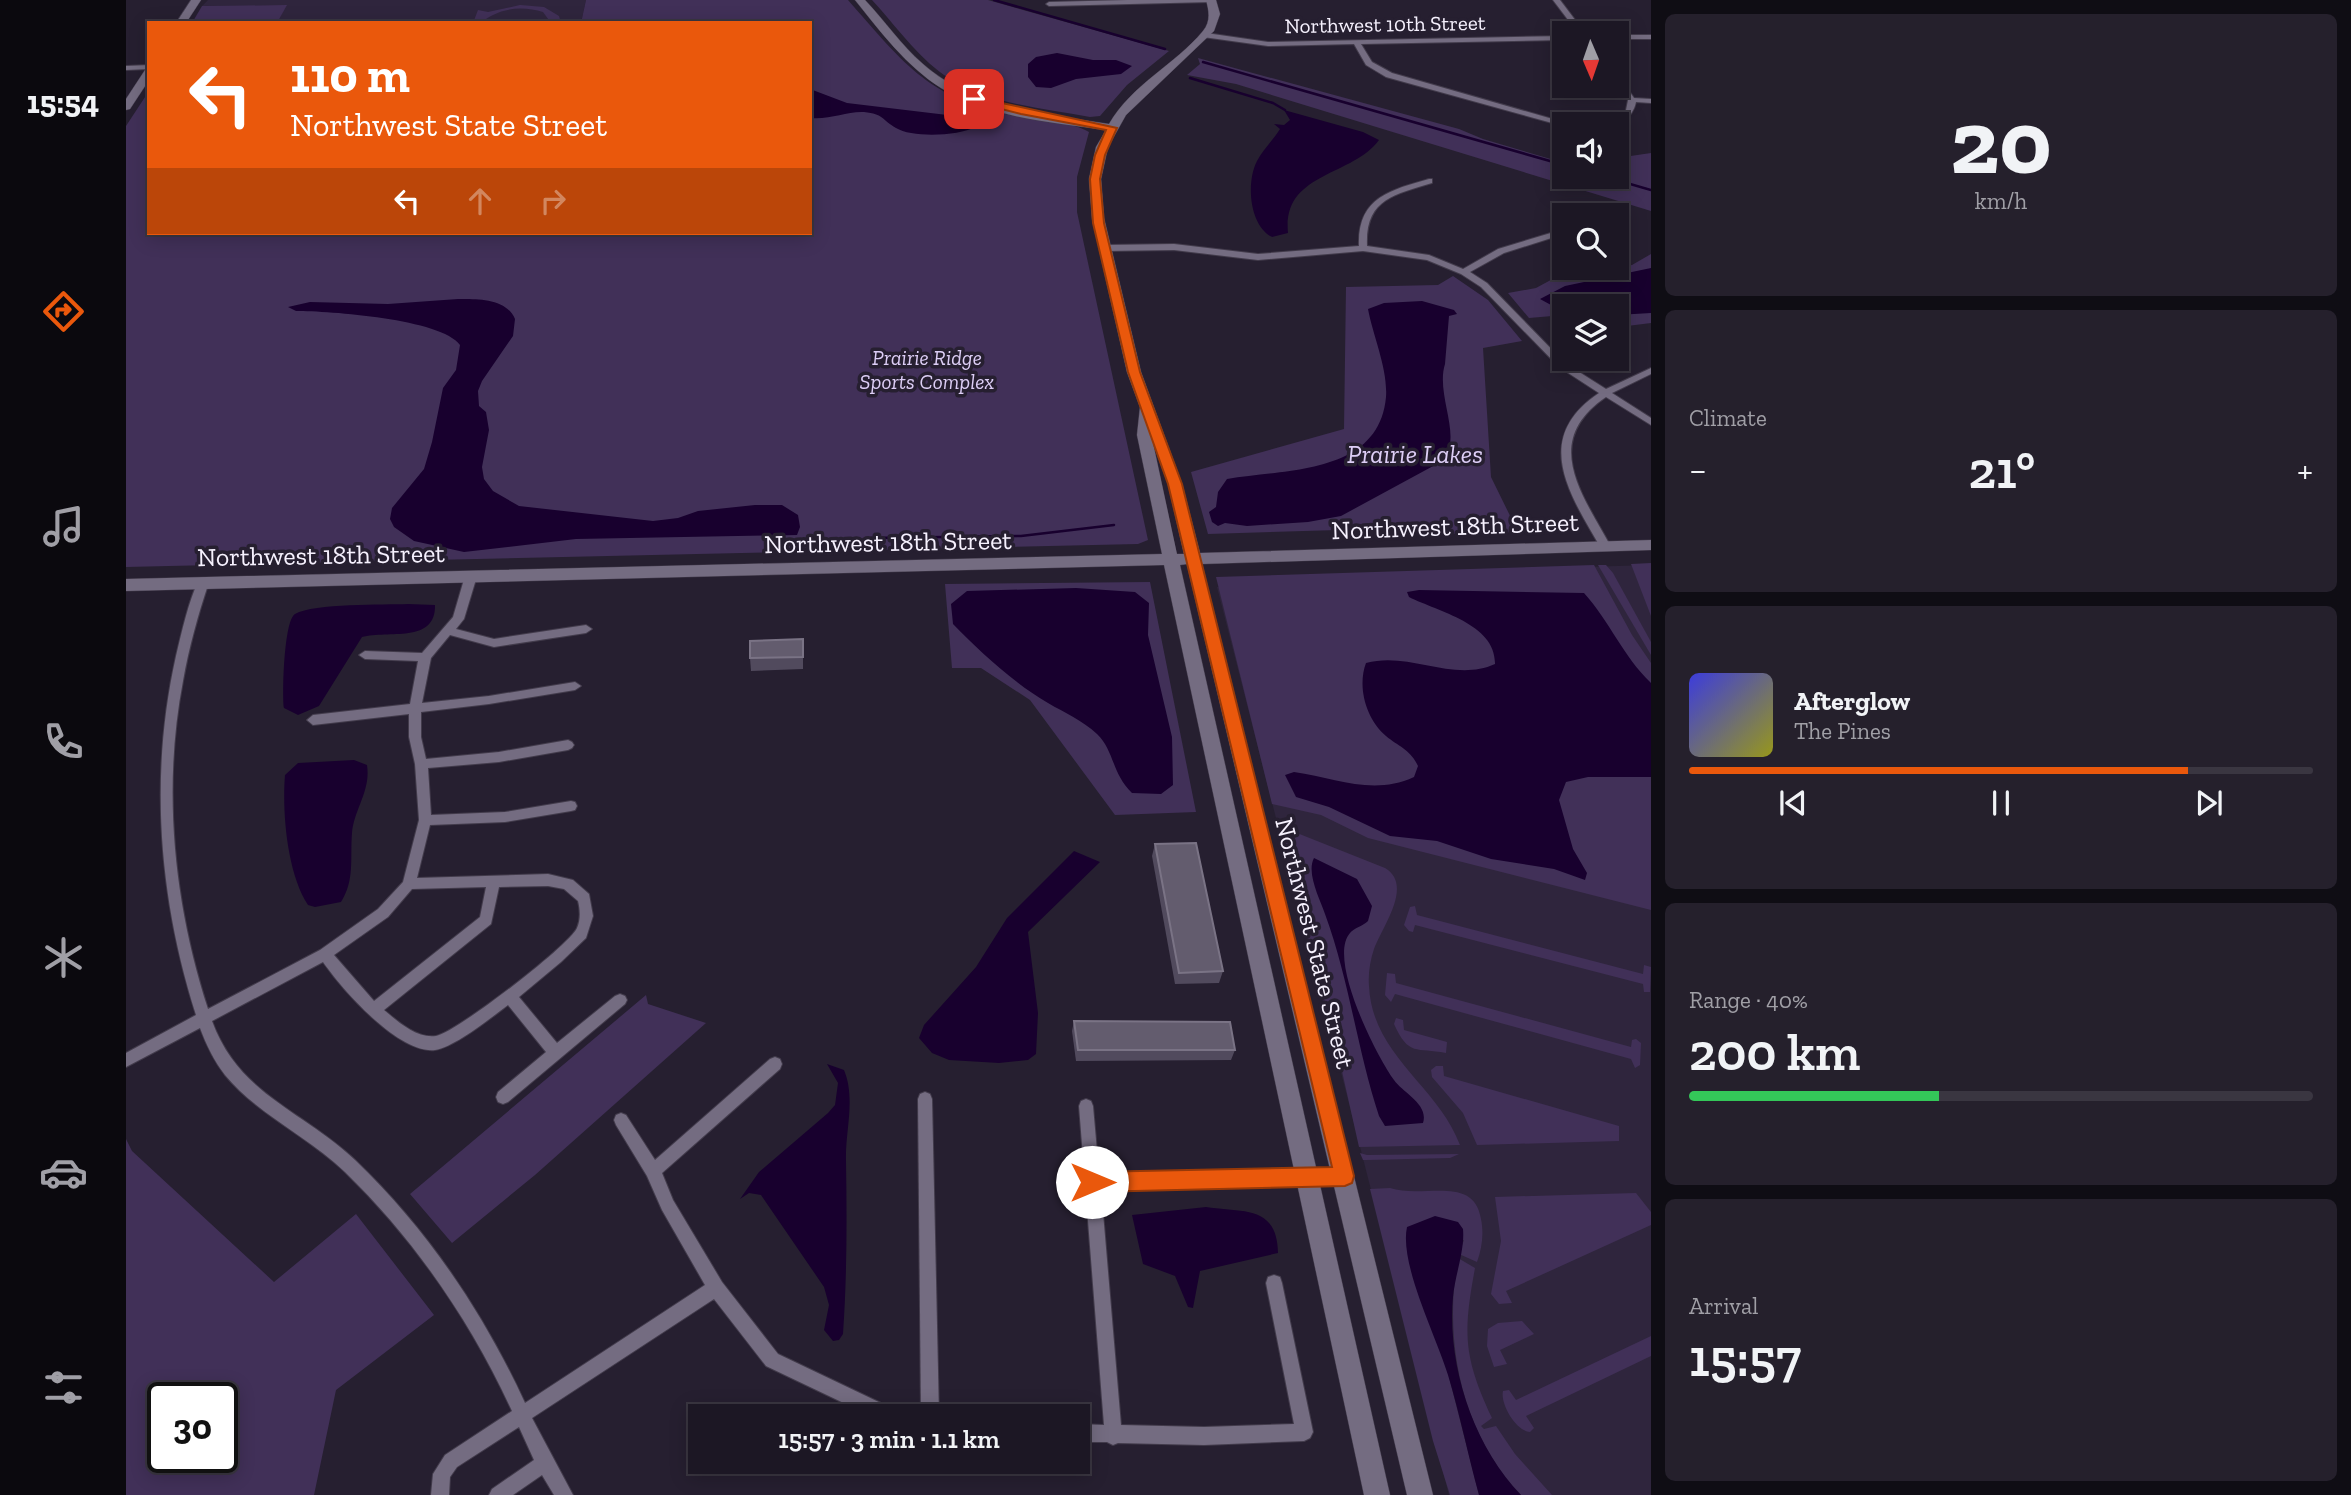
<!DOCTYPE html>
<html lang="en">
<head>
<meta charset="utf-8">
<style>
	body { margin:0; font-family:"Zilla Slab",serif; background:#25202c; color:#f1f3f6; height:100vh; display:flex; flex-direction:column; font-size:26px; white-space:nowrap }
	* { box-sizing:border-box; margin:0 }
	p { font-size:23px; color:#a09fa6 }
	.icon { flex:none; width:38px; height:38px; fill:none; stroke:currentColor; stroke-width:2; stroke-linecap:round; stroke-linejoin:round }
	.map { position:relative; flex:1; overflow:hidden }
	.details { display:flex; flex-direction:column; gap:14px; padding:14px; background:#0f0d14; width:700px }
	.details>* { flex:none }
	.banner { position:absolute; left:21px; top:21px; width:665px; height:214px; border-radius:0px; box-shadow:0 4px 18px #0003,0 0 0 2px #3a3641; background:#ea580c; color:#fff; overflow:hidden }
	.needle { width:46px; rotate:178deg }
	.fabs { position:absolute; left:1426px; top:21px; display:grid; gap:14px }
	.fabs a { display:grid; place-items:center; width:77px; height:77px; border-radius:0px; background:#1c1724; box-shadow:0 4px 18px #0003,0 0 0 2px #3a3641; font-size:35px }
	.speed { position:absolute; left:21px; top:1382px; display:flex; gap:14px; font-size:35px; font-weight:700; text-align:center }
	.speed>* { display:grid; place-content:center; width:91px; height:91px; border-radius:50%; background:#1c1724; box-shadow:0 4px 18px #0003,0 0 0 2px #3a3641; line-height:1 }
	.speed .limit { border:4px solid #111; border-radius:10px; background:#fff; color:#111 }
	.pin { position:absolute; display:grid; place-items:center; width:60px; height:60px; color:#fff; margin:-30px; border-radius:14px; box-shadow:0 4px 10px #0006 }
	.me { position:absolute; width:77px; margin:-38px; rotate:90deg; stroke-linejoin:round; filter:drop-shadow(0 0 5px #0008) }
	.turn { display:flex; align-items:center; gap:24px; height:147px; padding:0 28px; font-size:32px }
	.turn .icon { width:91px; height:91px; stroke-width:2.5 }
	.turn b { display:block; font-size:49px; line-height:60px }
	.lanes { display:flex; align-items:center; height:66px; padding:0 28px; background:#0003; justify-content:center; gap:35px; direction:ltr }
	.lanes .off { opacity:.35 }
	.big { font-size:52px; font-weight:600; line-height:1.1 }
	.details .tile { flex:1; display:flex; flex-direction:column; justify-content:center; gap:10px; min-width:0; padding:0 24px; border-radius:10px; background:#25202c }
	.details .dial { align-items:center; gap:0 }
	.dial b { font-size:91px; line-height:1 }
	.song { display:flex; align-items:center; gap:21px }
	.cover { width:84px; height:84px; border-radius:10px; background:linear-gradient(135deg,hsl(240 70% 55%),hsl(60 70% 35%)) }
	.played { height:7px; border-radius:4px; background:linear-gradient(90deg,#ea580c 80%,#3a3641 80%) }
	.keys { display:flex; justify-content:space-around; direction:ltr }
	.heat { display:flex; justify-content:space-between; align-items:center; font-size:38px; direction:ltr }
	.charge { height:10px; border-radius:5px; background:linear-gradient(90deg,#34c759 40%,#3a3641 0) }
	.trip { position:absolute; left:562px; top:1404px; width:402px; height:70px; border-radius:0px; background:#1c1724; box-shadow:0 4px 18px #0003,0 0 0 2px #3a3641; font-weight:600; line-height:70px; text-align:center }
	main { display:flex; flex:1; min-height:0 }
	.dock { display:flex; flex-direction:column; width:126px; justify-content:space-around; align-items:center; background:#0b090e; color:#a09fa6 }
	.dock .icon { width:49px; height:49px }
	.dock .active { color:#ea580c }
	.dock b { font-size:32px; color:#f1f3f6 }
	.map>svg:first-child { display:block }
	.built { fill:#2f253d }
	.green { fill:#413058; fill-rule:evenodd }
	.water { fill:#18002e }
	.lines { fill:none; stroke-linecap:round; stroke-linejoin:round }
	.stream { stroke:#18002e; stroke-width:2.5 }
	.street-casing { stroke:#423b4b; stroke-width:2 }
	.secondary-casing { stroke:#423b4b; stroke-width:1 }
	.street { fill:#746c81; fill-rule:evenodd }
	.secondary { fill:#746c81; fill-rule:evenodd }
	.wall { fill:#514a5d }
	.building { fill:#635c6e; stroke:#7a7385; stroke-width:2 }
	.route { fill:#ea580c; stroke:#983908; stroke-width:2 }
	.labels { text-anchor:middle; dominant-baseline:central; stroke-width:7; stroke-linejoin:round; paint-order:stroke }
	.far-street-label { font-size:21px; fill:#f6f1fe; stroke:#261f30 }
	.far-park-label { font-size:21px; font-style:italic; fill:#ddcef6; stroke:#261f30 }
	.park-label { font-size:26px; font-style:italic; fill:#ddcef6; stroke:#261f30 }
	.street-label { font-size:26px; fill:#f6f1fe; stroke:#261f30 }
</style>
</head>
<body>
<main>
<nav class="dock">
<b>15:54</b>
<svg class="icon active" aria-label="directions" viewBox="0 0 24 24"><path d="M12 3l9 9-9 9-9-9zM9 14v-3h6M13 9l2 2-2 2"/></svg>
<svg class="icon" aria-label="music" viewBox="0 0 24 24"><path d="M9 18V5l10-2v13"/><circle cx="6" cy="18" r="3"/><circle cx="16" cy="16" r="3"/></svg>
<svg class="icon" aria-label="phone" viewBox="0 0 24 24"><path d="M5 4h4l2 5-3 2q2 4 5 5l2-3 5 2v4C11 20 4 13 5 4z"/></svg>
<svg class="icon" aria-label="climate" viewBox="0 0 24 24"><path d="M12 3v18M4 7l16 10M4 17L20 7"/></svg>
<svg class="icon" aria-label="car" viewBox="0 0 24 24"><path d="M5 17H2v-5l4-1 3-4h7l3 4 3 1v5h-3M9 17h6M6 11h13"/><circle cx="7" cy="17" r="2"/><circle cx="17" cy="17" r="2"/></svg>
<svg class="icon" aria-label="filters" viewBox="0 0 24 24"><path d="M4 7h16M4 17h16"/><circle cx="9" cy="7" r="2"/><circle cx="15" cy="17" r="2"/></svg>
</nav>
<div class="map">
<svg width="1525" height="1495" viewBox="0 0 1525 1495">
	<rect width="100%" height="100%" fill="#261f30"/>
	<g class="built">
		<path d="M82 0H460L455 23H151L160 5 76 6Z"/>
		<path d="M1525 565V1495H1323L1091 587 1217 574Z"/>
	</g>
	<g class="green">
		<path d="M460 0H722C776 61 800 97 884 115 908 121 942 120 963 132L951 177V212L1022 540 1012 544 0 567V126L23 91V233H684V23H455Z"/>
		<path d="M746 0H862L1043 51 1001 85 974 116 964 117C915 108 860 104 818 75 791 56 769 25 746 0Z"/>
		<path d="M161 5 151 23H66L76 6Z"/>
		<path d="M394 5 418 7 433 16 435 23H425L417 12C401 7 382 7 367 15 358 19 358 23 347 23L352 10 362 12Z"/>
		<path d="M1072 58 1333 129 1357 139 1428 160 1429 155 1438 157V177H1491V158L1525 153V211L1110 84 1061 75 1074 64Z"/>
		<path d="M1525 254V323L1501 326 1491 324V306H1438V315L1403 318 1382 293 1410 288 1434 275 1506 265Z"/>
		<path d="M1327 276 1362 300 1396 341 1357 348 1365 477 1392 532 1283 535 1280 528 1082 534 1065 472 1218 429 1220 287 1312 285Z"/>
		<path d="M1525 563V616L1505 564Z"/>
		<path d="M1468 565 1506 635 1525 663V910L1242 838 1195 815 1146 804 1090 577Z"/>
		<path d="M1472 565H1480L1487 573 1525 642V655Z"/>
		<path d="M1024 582 1070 812 989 815 904 700 855 668H826L819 584Z"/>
		<path d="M1171 833 1259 868C1288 885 1256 927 1248 949 1244 961 1242 974 1243 986 1246 1055 1312 1086 1334 1145L1233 1147 1207 1031 1155 839 1154 834Z"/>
		<path d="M1289 906 1291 915 1517 974 1518 965 1525 967 1524 992H1518L1517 984 1289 925 1287 932 1283 931 1278 925 1284 907Z"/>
		<path d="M1261 973 1269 974 1270 983 1505 1047 1506 1040 1510 1039 1515 1043 1514 1065 1509 1068 1505 1059 1269 994 1265 1002 1259 995Z"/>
		<path d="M520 995 522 1004 580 1023 409 1175 326 1243 284 1194Z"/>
		<path d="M1270 1018 1277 1020 1278 1030 1321 1042 1320 1053C1290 1047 1283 1057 1268 1024Z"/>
		<path d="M1310 1066H1317L1318 1076 1493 1126V1141L1351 1145 1337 1113 1306 1077 1305 1070Z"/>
		<path d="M0 1139 6 1151 148 1282 230 1214 308 1315 210 1390 188 1495H0ZM96 1398V1458H37V1398Z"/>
		<path d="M1234 1153 1241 1155 1333 1154 1324 1158 1241 1160H1237Z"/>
		<path d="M1264 1188C1297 1199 1348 1174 1355 1219 1358 1234 1356 1248 1351 1262L1333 1254 1338 1240 1283 1259 1322 1373 1353 1495H1324L1307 1441 1244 1189Z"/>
		<path d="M1510 1193 1525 1212V1225L1380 1291 1386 1303 1373 1304 1365 1294 1375 1241 1369 1197Z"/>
		<path d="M1332 1258 1349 1268C1337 1333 1337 1356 1366 1418L1355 1426 1358 1429 1370 1426 1389 1454 1426 1495H1395C1335 1433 1317 1340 1332 1258Z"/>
		<path d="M1396 1321 1408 1334 1374 1350 1381 1364 1368 1367 1361 1346 1362 1329 1372 1323Z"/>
		<path d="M1525 1336V1356L1400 1416 1408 1428 1404 1432C1390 1431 1374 1404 1377 1391L1383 1390 1390 1400Z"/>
	</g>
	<g class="water">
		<path d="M931 53 967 60H990L1006 66 995 74 950 79 925 88 910 87 902 77V64L910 57Z"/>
		<path d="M684 89 721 103 838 117 848 122 849 127C833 136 786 138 770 128 756 120 758 114 738 112 721 111 704 120 684 118Z"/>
		<path d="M1158 110 1237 132 1253 140C1226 177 1156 172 1162 233L1146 237C1123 225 1120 182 1131 161 1137 150 1147 140 1154 129L1148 124 1158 125 1164 120Z"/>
		<path d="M1525 268V313L1491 315V306L1425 305 1414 299 1439 286Z"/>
		<path d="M332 299C351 299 380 298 389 319L387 336 356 381 352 391 353 406 360 412 363 430 356 467 358 479 367 491 393 506 527 521 552 518 572 511 629 505H656L672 515 674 527 671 535 450 539 338 552 288 541 268 527 264 519 266 508 298 469 306 442 317 388 330 370 334 345C316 319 203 311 170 311L162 307 184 302 262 304Z"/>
		<path d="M1296 301 1328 310 1331 314 1323 316 1319 364C1310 393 1333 430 1321 454L1317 453 1319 456 1309 465 1215 516 1182 522 1121 526 1099 523 1092 526 1086 522 1083 512 1090 507 1092 492 1101 479C1159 469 1253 475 1260 397 1262 369 1247 336 1242 309L1258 303Z"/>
		<path d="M950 588 1009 592 1023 603 1022 635 1046 737 1047 785 1035 794 1006 793C986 774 988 750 971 734 956 720 939 713 922 703 890 685 852 650 827 624L825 604 841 591Z"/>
		<path d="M1293 590 1458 593C1484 622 1497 656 1525 683V777H1462L1440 782 1433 800 1447 849 1461 873 1459 880 1428 869 1365 859 1311 841 1264 836 1203 807 1170 797 1159 775 1168 772C1210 778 1247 796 1288 777L1292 766C1284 749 1273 747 1260 736 1240 719 1231 687 1240 663 1284 651 1327 683 1369 664 1370 624 1313 612 1283 597L1281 592Z"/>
		<path d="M282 604 309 605C310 644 262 630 236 637L193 706 172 715 158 708C156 694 158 620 169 614 188 603 258 605 282 604Z"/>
		<path d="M228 760 241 765C245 791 228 809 226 833 224 859 229 880 215 902L189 907 182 905C161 873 156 812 159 775L172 763Z"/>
		<path d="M948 851 974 862 902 932 912 1013 910 1054 902 1060 873 1063 823 1060 806 1053 793 1038 798 1025 850 967 881 918Z"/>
		<path d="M1188 858 1231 879 1246 906 1242 921C1237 926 1228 928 1224 933 1201 959 1251 1057 1268 1080 1277 1093 1303 1104 1297 1123L1259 1126 1253 1116C1231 1049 1223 979 1199 914 1194 899 1180 873 1188 858Z"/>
		<path d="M701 1064 718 1070C730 1099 719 1131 720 1161 721 1218 721 1277 717 1334L713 1340 707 1341 698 1330 703 1305 698 1287 635 1195 623 1193 614 1199 633 1172 702 1113 709 1105 712 1083Z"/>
		<path d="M1080 1207C1116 1213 1151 1204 1152 1253L1074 1271 1067 1308 1062 1307 1049 1276 1017 1264 1006 1215Z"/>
		<path d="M1309 1216 1332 1222 1337 1229C1339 1250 1329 1275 1327 1297 1321 1365 1347 1445 1395 1495H1353C1342 1455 1334 1415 1322 1375 1311 1338 1273 1264 1281 1227Z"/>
	</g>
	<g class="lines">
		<g class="stream">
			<path d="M868 0 1039 49"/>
			<path d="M1077 62 1438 165"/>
			<path d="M1064 78 1147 103 1159 110"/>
			<path d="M1480 177 1525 190"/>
			<path d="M745 538 895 536 988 525"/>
		</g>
		<g class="street-casing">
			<g id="street">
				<path d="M1001 0H1088L1085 2 923 6 920 4 923 2Z"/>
				<path d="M1427 0H1434L1459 33H1452Z"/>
				<path d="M1080 33 1142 42 1438 36V40L1235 44 1246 62 1266 73 1444 124 1437 126 1260 77 1240 65 1228 44 1142 46 1077 37 1076 35Z"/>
				<rect x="1491" y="35" width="34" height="4"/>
				<path d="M23 65V69L0 70V66Z"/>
				<path d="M1491 78H1494L1508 98 1525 99V103L1510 102C1506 121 1491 124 1474 124L1491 118 1500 110 1502 100 1491 85Z"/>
				<path d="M1303 179H1306V183C1268 195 1239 199 1241 246L1303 255 1337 269 1372 249 1438 229V234L1378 253 1344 272 1361 283 1439 363 1480 389 1525 368V374L1486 393 1525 418V425L1480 397C1414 442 1457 495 1485 547L1484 550H1476C1445 496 1404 439 1473 393L1433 367 1355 287 1335 274 1301 260 1237 251 1132 260 1048 250 979 251 975 248 979 245 1048 244 1132 254 1233 246C1231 198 1264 190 1303 179Z"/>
				<path d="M345 572 351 576 338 619 330 629 368 639 460 625 466 629 460 633 368 647 324 635 305 658 296 703 363 696 449 682 455 686 449 690 363 704 295 712V737L300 759 373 752 442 740 446 742 448 745 446 748 442 750 373 762 302 768 305 815 379 812 445 801 449 802 451 806 449 810 445 811 379 822 304 825 291 878 422 874 447 880 463 894 467 916 460 938 435 962 393 997 431 1043 489 996 494 994 499 996 501 1000 499 1004 382 1102 377 1104 372 1102 370 1097 372 1092 420 1052 382 1005C366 1017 329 1047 309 1050 272 1054 216 989 197 962L86 1021C113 1095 176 1110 229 1160 301 1229 357 1312 399 1403L579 1285 536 1210 521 1176 490 1125 488 1120 490 1115 495 1113 500 1115 529 1160 644 1059 649 1057 654 1059 656 1064 654 1069 536 1173 547 1200 596 1282 652 1354 759 1405 788 1410 790 1416H745L640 1366 588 1299 406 1418 447 1495H428L416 1475 387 1495H363L366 1489 408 1460 393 1427 331 1467 324 1477 323 1495H305L307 1474 319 1455 386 1411C345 1322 289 1240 219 1172 182 1136 132 1115 99 1075 88 1061 80 1044 74 1028L0 1067V1053L70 1015C33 899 23 776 50 656 56 631 62 603 73 579L77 578 83 582C72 615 63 647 57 681 36 790 48 904 82 1009L194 950 252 909 277 882 293 820 289 764 283 737V714L187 725 181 720 187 715 284 704 292 661 239 659 233 655 239 651 296 653 327 617 339 576ZM422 886 438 889 452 901C454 909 455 919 451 928 443 946 329 1033 310 1036 291 1039 271 1021 258 1010L365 924 373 887ZM360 887 354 917 248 1001 208 955 262 917 286 889Z"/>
				<path d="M799 1092 804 1094 806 1099 813 1416H795L792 1099 794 1094Z"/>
				<path d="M960 1099 965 1101 967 1106 973 1174 1218 1169 1223 1171 1226 1176 1223 1181 1218 1183 975 1189 995 1425 1078 1427 1168 1424 1140 1283 1142 1277 1148 1275 1154 1277 1156 1283 1187 1432 1184 1438 1178 1441 1078 1445 992 1443 987 1445 981 1442H952V1424L978 1425 953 1106 955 1101Z"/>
			</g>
		</g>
		<g class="secondary-casing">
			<g id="secondary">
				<path d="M65 0H75L60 23H50Z"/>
				<path d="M729 0H739C759 21 775 45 797 64 848 109 919 114 983 124 1006 84 1049 65 1077 31 1085 21 1083 11 1080 0H1090L1094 14 1088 31 1000 115 982 147 975 179 978 218 1015 372 1056 484 1074 553 1525 540V550L1076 564 1307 1495H1281L1061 564 1054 565 1264 1495H1238L1038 565 0 591V579L1036 554 1011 435 1014 407 1001 372 966 218 963 179 970 147 980 130C925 122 863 118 815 88 780 66 754 31 729 0ZM1027 443 1042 484 1058 554H1051Z"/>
				<path d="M23 69V80L4 109 0 110V99L19 70Z"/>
			</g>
		</g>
		<use href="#street" class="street"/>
		<use href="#secondary" class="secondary"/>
	</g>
	<g class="wall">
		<path d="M677 639V669L625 671 624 658Z"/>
		<path d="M1029 844 1097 971 1093 983 1049 984 1026 856Z"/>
		<path d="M948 1021 1109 1050 1105 1060 950 1061 946 1031Z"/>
	</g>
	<g class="building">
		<path d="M677 639V657L624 658V641Z"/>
		<path d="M1070 843 1097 971 1053 973 1029 844Z"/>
		<path d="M948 1021 1104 1022 1109 1050H952Z"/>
	</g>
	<path class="route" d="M844 96 991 128 979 155 974 179 978 223 1014 372 1056 484 1228 1176 1226 1183 1219 1186 966 1192 959 1189 956 1182 959 1175 966 1172 1206 1167 1042 484 1002 372 967 223 964 179 969 155 980 130 895 114 844 101Z"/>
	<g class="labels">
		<g class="far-street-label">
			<text transform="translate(1259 24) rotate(-1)">Northwest 10th Street</text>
		</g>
		<g class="far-park-label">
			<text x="801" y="357">Prairie Ridge<tspan x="801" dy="24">Sports Complex</tspan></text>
		</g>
		<g class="park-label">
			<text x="1289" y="454">Prairie Lakes</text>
		</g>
		<g class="street-label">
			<text transform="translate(1329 526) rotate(-2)">Northwest 18th Street</text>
			<text transform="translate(762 542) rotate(-1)">Northwest 18th Street</text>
			<text transform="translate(195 555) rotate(-1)">Northwest 18th Street</text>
			<text transform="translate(1189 943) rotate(76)">Northwest State Street</text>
		</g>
	</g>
</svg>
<div class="fabs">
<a><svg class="needle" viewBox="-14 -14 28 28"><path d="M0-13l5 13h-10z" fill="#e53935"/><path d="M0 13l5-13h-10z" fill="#a09fa6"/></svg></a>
<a><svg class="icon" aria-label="sound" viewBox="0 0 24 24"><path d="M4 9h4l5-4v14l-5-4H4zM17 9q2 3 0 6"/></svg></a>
<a><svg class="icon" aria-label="search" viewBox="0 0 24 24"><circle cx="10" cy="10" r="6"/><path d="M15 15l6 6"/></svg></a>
<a><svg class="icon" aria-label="layers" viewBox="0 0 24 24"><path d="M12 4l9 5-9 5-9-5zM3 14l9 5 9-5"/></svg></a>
</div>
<div class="speed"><div class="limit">30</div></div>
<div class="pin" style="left:848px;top:99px;background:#d93025"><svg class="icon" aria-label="arrive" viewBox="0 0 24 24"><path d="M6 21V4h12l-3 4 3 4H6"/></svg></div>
<svg class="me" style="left:966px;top:1182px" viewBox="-20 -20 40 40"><circle r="19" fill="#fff"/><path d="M0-13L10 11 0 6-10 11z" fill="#ea580c"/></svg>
<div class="trip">15:57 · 3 min · 1.1 km</div>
<div class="banner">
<div class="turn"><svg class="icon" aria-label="left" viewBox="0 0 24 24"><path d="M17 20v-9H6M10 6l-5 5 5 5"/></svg><div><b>110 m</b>Northwest State Street</div></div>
<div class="lanes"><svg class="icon" aria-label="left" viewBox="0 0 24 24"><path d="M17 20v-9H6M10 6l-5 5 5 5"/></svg><svg class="icon off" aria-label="ahead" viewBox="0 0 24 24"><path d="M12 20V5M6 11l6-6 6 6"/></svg><svg class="icon off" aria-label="right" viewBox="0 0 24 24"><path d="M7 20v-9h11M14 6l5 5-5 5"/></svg></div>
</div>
</div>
<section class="details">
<div class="tile dial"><b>20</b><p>km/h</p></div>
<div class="tile"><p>Climate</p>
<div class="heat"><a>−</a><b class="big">21°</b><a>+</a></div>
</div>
<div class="tile">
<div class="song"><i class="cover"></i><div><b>Afterglow</b><p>The Pines</p></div></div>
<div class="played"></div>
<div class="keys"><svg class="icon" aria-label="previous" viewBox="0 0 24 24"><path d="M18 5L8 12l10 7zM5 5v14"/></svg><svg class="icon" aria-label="pause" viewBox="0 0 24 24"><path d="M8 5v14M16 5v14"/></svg><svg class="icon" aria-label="next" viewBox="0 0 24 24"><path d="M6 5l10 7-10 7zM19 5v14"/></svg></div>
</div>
<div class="tile"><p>Range · 40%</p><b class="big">200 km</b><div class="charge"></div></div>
<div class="tile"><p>Arrival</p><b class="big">15:57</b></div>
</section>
</main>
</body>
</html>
